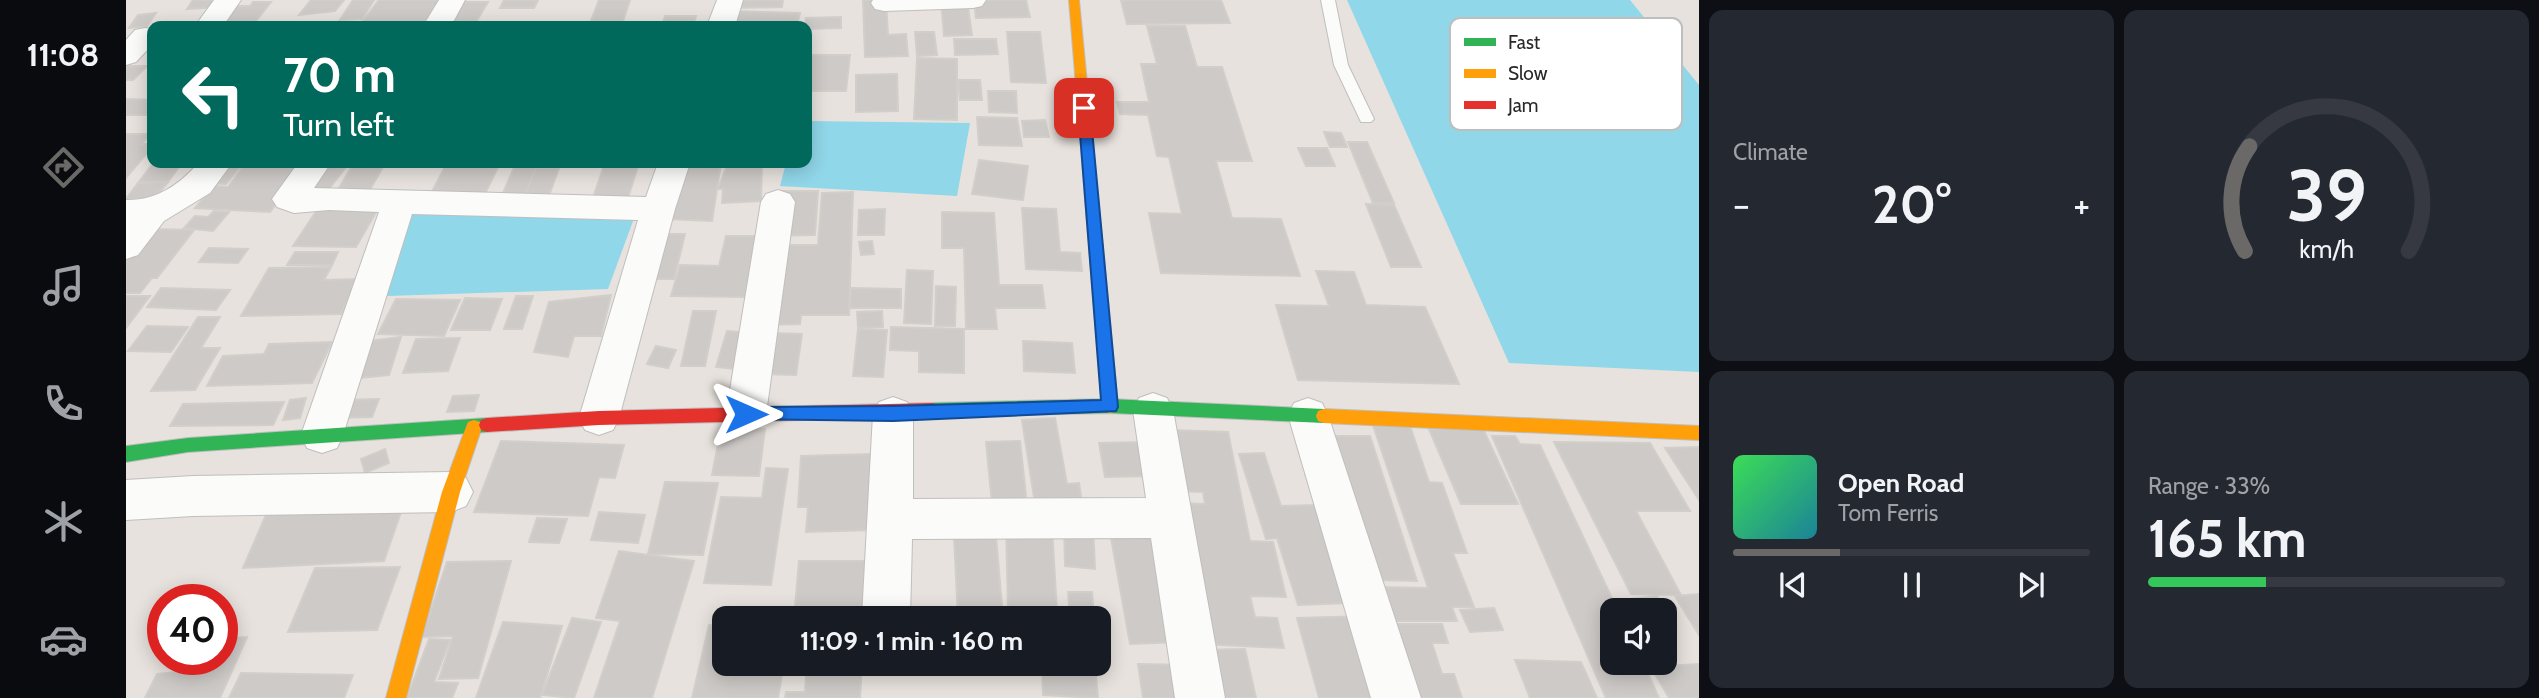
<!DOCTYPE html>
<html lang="en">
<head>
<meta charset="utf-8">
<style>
	body { margin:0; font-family:Cabin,sans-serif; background:#242831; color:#f1f3f6; height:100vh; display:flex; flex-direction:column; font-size:26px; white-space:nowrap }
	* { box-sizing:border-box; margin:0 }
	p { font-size:23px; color:#9ea1a6 }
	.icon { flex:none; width:38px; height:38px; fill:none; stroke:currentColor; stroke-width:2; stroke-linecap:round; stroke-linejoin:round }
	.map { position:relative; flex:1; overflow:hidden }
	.drawer { display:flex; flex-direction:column; gap:10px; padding:10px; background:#0d0f14; width:840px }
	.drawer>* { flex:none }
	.guide { position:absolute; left:21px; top:21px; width:665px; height:147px; border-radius:14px; box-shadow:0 4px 18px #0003; background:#00695c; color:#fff; overflow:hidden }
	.fabs { position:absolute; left:1474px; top:598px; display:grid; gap:14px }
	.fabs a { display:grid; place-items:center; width:77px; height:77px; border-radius:14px; background:#171b24; box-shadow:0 4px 18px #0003; font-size:35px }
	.speed { position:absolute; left:21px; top:584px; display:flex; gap:14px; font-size:35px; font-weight:700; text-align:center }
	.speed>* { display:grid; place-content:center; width:91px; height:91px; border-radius:50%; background:#171b24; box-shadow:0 4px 18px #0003; line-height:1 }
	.speed .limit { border:10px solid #d22; background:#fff; color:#111 }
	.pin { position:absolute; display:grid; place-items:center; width:60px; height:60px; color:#fff; margin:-30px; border-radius:14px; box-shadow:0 4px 10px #0006 }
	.me { position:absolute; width:77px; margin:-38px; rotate:90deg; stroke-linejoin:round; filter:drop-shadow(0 0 5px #0008) }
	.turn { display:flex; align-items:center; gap:24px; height:147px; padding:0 21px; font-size:32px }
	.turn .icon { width:91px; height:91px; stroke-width:2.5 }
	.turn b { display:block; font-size:49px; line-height:60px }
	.big { font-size:52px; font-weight:800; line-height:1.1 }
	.drawer .widget { flex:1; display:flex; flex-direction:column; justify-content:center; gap:10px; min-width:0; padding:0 24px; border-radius:14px; background:#242831 }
	.drawer .dial { align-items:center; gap:0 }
	.dial svg { height:182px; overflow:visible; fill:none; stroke:#363941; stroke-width:7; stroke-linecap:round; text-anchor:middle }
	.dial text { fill:#f1f3f6; stroke:none }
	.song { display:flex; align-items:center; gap:21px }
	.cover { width:84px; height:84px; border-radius:10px; background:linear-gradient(135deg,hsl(130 70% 55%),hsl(190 70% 35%)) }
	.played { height:7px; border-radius:4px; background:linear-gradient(90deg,#6b6967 30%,#363941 30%) }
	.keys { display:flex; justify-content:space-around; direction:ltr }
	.heat { display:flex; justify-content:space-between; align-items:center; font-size:38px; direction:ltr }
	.charge { height:10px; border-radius:5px; background:linear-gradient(90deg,#34c759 33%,#363941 0) }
	.drawer .tiles { flex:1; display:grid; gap:10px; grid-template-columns:repeat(2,1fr) }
	.trip { position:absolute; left:586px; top:606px; width:399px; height:70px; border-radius:14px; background:#171b24; box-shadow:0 4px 18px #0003; font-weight:800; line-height:70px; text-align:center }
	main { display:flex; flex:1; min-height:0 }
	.tabs { display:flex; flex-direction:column; width:126px; justify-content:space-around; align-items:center; background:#090b0e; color:#9ea1a6 }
	.tabs .icon { width:49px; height:49px }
	.tabs .on { color:#6b6967 }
	.tabs b { font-size:32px; color:#f1f3f6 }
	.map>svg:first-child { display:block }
	.water { fill:#90d7e9 }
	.building { fill:#cecac7; stroke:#d2cec9; stroke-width:2 }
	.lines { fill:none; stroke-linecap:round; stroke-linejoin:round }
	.lane-casing { stroke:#c0bebf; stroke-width:2 }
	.street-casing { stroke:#c0bebf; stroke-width:2 }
	.fast-casing { stroke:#c0bebf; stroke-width:2 }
	.slow-casing { stroke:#c0bebf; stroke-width:2 }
	.jam-casing { stroke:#c0bebf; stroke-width:2 }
	.lane { fill:#fbfbfa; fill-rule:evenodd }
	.street { fill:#fbfbfa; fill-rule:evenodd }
	.fast { fill:#30b455; fill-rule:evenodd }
	.slow { fill:#ff9f0a; fill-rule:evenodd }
	.jam { fill:#e5322d; fill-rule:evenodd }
	.route { fill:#1a73e8; stroke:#114b97; stroke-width:2 }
	.key { fill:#fff; stroke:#bebebe; stroke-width:2 }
	.key-label { font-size:19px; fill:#282828 }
</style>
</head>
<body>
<main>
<nav class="tabs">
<b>11:08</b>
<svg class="icon on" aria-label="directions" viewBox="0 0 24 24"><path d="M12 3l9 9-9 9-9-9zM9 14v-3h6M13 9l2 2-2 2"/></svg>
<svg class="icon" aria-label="music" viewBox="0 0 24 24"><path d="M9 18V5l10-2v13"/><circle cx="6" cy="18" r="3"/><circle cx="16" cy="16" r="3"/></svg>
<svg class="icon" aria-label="phone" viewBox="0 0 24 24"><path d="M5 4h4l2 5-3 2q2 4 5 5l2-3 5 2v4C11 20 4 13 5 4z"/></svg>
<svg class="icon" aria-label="climate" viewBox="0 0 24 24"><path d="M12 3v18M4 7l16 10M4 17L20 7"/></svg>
<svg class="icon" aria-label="car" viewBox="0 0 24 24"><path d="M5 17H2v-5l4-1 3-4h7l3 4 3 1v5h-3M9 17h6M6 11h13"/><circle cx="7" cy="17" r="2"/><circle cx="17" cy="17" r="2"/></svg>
</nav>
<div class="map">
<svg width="1573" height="698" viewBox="0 0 1573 698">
	<rect width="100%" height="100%" fill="#e7e2dd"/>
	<g class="water">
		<path d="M1221 0H1504L1573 85V372L1383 363Z"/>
		<path d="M681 121 844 123 831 196 654 186 660 163H681Z"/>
		<path d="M284 209 510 213 482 289 261 296Z"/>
	</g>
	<g class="building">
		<path d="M67 0H95L91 7 61 9Z"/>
		<path d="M185 0H218L209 11 173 15Z"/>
		<path d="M227 0H248L236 19 214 20Z"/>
		<path d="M253 0H313L295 26H233Z"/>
		<path d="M378 0H412L408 8H374Z"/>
		<path d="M473 0H504L497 21H465Z"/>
		<path d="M606 0H657L656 7 604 8Z"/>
		<path d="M737 0H760L762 35 780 34 782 56 739 57Z"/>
		<path d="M815 0H841L846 35 818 36Z"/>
		<path d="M848 0H900L904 17 850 18Z"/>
		<path d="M995 0H1095L1104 23 1001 24Z"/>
		<path d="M127 2H145L126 26H88L104 6H124Z"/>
		<path d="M337 2H362L350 22 324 21Z"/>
		<path d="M601 11 674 13 671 26H596Z"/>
		<path d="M30 13 21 26 3 28 12 15Z"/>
		<path d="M539 16H570L567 26H536Z"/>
		<path d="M715 17V28L681 29 679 26 680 18Z"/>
		<path d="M1021 26H1059L1071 67H1096L1126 161H1090L1106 218 1155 219 1174 276 1035 273 1023 213 1056 214 1043 157 1031 156 1022 115 994 114 991 102H1023L1015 64H1031Z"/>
		<path d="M789 32H808L811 55 791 56Z"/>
		<path d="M881 32H914L920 83 885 82Z"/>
		<path d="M828 39H870L872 54 829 55Z"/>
		<path d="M681 55H724L720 91H681Z"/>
		<path d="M791 58 831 59V120L788 119Z"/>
		<path d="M0 66H21L7 80H0Z"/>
		<path d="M771 74 772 111 730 112V75Z"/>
		<path d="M832 80H854L856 100H834Z"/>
		<path d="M862 91H890L891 113 863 112Z"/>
		<path d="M0 99 26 100V115H0Z"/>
		<path d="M851 117 891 118 896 146 853 145Z"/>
		<path d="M919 120 923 137H898L896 121Z"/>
		<path d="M1198 132 1215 133 1221 147H1204Z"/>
		<path d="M0 134H24L16 144H26V153H21L0 178Z"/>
		<path d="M1222 142H1241L1268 203H1247Z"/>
		<path d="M1172 148H1201L1209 166H1180Z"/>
		<path d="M853 160 902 166 897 200 846 194Z"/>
		<path d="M98 163H117L100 184 81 183Z"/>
		<path d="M153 163H181L144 212 69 208 88 186 102 187 119 164 150 166Z"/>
		<path d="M193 163H223L196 198 169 195Z"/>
		<path d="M228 163H250L247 167H257L242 193H210Z"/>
		<path d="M321 163H374L355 202 301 201Z"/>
		<path d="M390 163H412L397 200H374Z"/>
		<path d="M479 163H513L499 207 464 206Z"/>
		<path d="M557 163H595L586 221 541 219Z"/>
		<path d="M602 163H636L635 201 596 203 597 189H592Z"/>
		<path d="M55 164 42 182 12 183 25 166Z"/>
		<path d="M410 168H433L421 201 397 200Z"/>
		<path d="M42 182 28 199H0L12 183Z"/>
		<path d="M648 191H692L689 235 643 236Z"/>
		<path d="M727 192 723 315H675L674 324 634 325 643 245H692L696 193Z"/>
		<path d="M197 201 256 202 230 247 167 246Z"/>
		<path d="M1240 204 1268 205 1295 267H1265Z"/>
		<path d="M896 208 930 209 934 252 954 253 956 271 900 269Z"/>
		<path d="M759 209 758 235H732L733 210Z"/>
		<path d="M88 211 103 212 87 231 58 228 69 216 82 217Z"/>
		<path d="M816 212 868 213 873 285H916L919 308H869L871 329H840L838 248H816Z"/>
		<path d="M19 229 68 230 31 278H26L14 293H0V253Z"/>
		<path d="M525 234H559L548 279H512Z"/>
		<path d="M600 236H635L623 297 545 296 554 265 593 266Z"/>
		<path d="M746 241 748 254 735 255 733 242Z"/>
		<path d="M83 248 122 249 112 263 73 262Z"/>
		<path d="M169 252H212L206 265H161Z"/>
		<path d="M205 267 198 280 232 279 215 314 115 316 143 268Z"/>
		<path d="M781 270 807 271 805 324 778 323Z"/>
		<path d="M1190 271 1228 272 1240 305 1299 307 1333 384 1172 380 1150 305 1203 306Z"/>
		<path d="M810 286 830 287 829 326H809Z"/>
		<path d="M35 288 104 290 90 310 21 307Z"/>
		<path d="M725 288 775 289V308H724Z"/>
		<path d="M485 295 475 336H448L442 357 408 352 423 302Z"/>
		<path d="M0 296H24L0 328Z"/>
		<path d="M390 296H407L396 329H378Z"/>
		<path d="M339 298 376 299 364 330H325Z"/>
		<path d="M270 299 334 300 318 336 252 334Z"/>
		<path d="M567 311H590L579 366H555Z"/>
		<path d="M756 311 757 327 732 328 731 312Z"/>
		<path d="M72 317H94L75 348H94L69 390 25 391Z"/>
		<path d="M21 326 62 327 45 352 2 351Z"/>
		<path d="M765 327 838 329V373L793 372V351L764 350Z"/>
		<path d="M732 329 761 330 757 377 727 376Z"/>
		<path d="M601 331 629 333 618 370 590 367Z"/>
		<path d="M644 333 676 334 670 375 638 374Z"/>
		<path d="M275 337 263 375 232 378 244 341Z"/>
		<path d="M334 338 322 371 277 373 290 339Z"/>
		<path d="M897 341 946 343 949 373 898 371Z"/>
		<path d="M206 342 186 383 81 386 97 356 138 354 143 344Z"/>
		<path d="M530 346 550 350 542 368 521 364Z"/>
		<path d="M353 395 348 411 321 412 327 396Z"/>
		<path d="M180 398 174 418 157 420 164 400Z"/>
		<path d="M253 399 246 417 211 418 219 400Z"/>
		<path d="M158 402 147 425 44 426 57 404Z"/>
		<path d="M929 418 941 484 953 483 956 502 909 504 896 420Z"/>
		<path d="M1247 425 1284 426 1303 482 1316 483 1341 553H1327L1348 607H1326L1331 621H1260L1251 587 1302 588Z"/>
		<path d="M595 428 639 429 633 476 586 475Z"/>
		<path d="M1303 429H1357L1392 504H1335Z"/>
		<path d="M1042 430 1102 432 1124 541 1147 542 1160 597 1124 596 1129 617 1151 618 1158 648 1076 644 1053 503 1079 504 1077 492 1052 491Z"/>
		<path d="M1207 436H1244L1291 581 1249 580Z"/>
		<path d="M1366 436H1389L1394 444 1414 445 1492 611H1486V663H1517L1533 698H1480Z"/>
		<path d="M375 441 498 445 489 478 473 477 462 516 348 512Z"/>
		<path d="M894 441 902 514H867L860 442Z"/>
		<path d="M1018 442 1026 476 979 477 973 443Z"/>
		<path d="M1428 442 1524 443 1564 511H1510L1555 595 1505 594Z"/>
		<path d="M1573 447V500L1539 448Z"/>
		<path d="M259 449 263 463 239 473 235 459Z"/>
		<path d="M1138 453 1155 506 1189 505 1223 603 1172 605 1151 538 1140 539 1113 454Z"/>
		<path d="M746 454 747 530 680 532 682 507H672L675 456Z"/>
		<path d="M640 468 662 469 645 585 578 583 595 497 636 498Z"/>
		<path d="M539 482 592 483 577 555 522 554Z"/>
		<path d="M283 489 258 561 117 568 149 494Z"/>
		<path d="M473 512 519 515 512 543 465 540Z"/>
		<path d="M411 518 441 519 433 543 403 542Z"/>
		<path d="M1029 520 1053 642 1004 644 982 521Z"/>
		<path d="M938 522 967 523 969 569 939 566Z"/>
		<path d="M880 524 926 527 931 612 882 610Z"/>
		<path d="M870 536 877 618H832L828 537Z"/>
		<path d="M493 551 568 561 526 698H468L494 621 470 618Z"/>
		<path d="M385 561 352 678 313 679 327 636 296 637 321 562Z"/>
		<path d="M673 561H740L738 618H668Z"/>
		<path d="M274 567 251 630 162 632 189 568Z"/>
		<path d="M942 592H966L968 618H944Z"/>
		<path d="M1573 594V635L1549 596Z"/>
		<path d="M1531 596 1544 617H1538V611H1509L1502 599Z"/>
		<path d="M1368 608 1377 630 1344 632 1334 610Z"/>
		<path d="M1239 616 1265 698H1193L1171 618Z"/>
		<path d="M446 618 475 622 448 698 416 695Z"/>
		<path d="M377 622 436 626 414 698H350Z"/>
		<path d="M1256 624H1316L1322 643H1306L1316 674H1328L1336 698H1279Z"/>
		<path d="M583 625 598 626V663H658L652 698H566Z"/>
		<path d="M121 637 94 698H19L31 674 52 672 58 660H96V638Z"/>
		<path d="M303 639 324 640 308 682 332 683 326 698H281Z"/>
		<path d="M1119 649 1130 698H1086L1076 650Z"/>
		<path d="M1389 660 1455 662 1471 698H1404Z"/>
		<path d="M681 663H736L734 698H659L660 692H679Z"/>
		<path d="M916 663H969L972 698 917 695Z"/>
		<path d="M1012 664 1061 665 1067 698H1017Z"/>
		<path d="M1573 664V698H1543L1525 667Z"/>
		<path d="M115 673 227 675 218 698H103Z"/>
	</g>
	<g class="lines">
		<g class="lane-casing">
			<path id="lane" d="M1195 0H1209L1222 65 1248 119 1245 122H1235L1208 65Z"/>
		</g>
		<g class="street-casing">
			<g id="street">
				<path d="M88 0H115L97 26H69Z"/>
				<path d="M313 0H339L325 26H297Z"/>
				<path d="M591 0H617L609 26H581Z"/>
				<path d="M747 0H860L856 6 847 8 758 11 749 9 745 3Z"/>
				<path d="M19 28 26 29V45L10 62 0 65V40L9 30Z"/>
				<path d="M72 163H106L84 193 38 221 12 255 0 259V200C29 201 54 185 72 163Z"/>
				<path d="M172 163H205L188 188 520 197 532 163H564L549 209 493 418 487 430 473 435 459 430 453 418 512 220 286 214 217 435 211 448 196 453 181 448 175 435 253 212 203 210 168 213 151 207 146 199Z"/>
				<path d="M652 190 664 194 669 202 640 414 634 426 620 431 606 426 600 414 635 202 640 194Z"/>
				<path d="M1027 393 1041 398 1047 410 1099 698H1049L1025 538 786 539 784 618H736L747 414 753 402 767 397 781 402 787 414V499L1020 498 1007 410 1013 398Z"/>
				<path d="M1182 398 1196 403 1202 415 1295 698H1245L1162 415 1168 403Z"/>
				<path d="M325 472 340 478 347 492 340 506 325 512 67 516 0 520V480L67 476Z"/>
			</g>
		</g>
		<g class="fast-casing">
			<g id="fast">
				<path d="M984 399 1198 409 1204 411 1206 416 1204 421 1198 423 984 413 806 417 800 415 798 410 800 405 806 403Z"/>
				<path d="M361 418 367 420 369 425 367 430 361 432 62 452 0 462V446L62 438Z"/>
			</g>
		</g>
		<g class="slow-casing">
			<g id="slow">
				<path d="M943 0H953L992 406 990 411 984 413 978 411 976 406Z"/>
				<path d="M1198 409 1573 426V440L1198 423 1192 421 1190 416 1192 411Z"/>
				<path d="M348 420 354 422 356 427 334 492 280 698H260L316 492 340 427 342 422Z"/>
			</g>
		</g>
		<g class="jam-casing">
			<path id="jam" d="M806 403 812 405 814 410 812 415 806 417 473 425 361 432 355 430 353 425 355 420 361 418 473 411Z"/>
		</g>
		<use href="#lane" class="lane"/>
		<use href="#street" class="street"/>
		<use href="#fast" class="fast"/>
		<use href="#slow" class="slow"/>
		<use href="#jam" class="jam"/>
	</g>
	<path class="route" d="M958 104 964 108 992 407 990 411 767 421 614 419 611 414 614 409 620 407 767 406 975 400 952 108Z"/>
	<rect x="1324" y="18" width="232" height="112" rx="10" class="key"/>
	<rect x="1338" y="38" width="32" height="8" fill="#30b455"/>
	<rect x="1338" y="69" width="32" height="9" fill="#ff9f0a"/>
	<rect x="1338" y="101" width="32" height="8" fill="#e5322d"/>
	<g class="key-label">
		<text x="1382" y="49">Fast</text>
		<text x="1382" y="80">Slow</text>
		<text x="1382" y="112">Jam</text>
	</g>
</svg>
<div class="fabs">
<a><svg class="icon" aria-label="sound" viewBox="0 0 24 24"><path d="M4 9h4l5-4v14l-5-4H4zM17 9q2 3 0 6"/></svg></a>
</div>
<div class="speed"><div class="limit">40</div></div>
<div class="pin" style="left:958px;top:108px;background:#d93025"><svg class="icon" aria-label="arrive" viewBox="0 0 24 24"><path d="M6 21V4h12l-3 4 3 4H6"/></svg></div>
<svg class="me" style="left:620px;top:414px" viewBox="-20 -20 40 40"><path d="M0-17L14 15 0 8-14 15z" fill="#1a73e8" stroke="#fff" stroke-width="4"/></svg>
<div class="trip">11:09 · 1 min · 160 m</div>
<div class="guide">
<div class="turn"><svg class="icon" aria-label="left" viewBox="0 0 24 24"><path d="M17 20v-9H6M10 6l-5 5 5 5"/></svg><div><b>70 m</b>Turn left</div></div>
</div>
</div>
<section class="drawer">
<div class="tiles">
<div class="widget"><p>Climate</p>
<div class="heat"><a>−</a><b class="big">20°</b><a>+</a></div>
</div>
<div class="widget dial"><svg viewBox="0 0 100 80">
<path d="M14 69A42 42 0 1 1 86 69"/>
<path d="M14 69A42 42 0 0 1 16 23" stroke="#6b6967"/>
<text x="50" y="56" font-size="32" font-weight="700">39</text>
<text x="50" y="72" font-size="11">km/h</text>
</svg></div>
<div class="widget">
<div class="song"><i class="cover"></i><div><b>Open Road</b><p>Tom Ferris</p></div></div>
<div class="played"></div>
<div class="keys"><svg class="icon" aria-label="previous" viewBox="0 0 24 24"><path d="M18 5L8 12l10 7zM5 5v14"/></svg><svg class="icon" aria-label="pause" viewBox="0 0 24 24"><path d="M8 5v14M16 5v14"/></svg><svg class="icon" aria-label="next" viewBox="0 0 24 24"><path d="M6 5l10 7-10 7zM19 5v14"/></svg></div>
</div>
<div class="widget"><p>Range · 33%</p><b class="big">165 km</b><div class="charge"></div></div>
</div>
</section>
</main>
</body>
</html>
